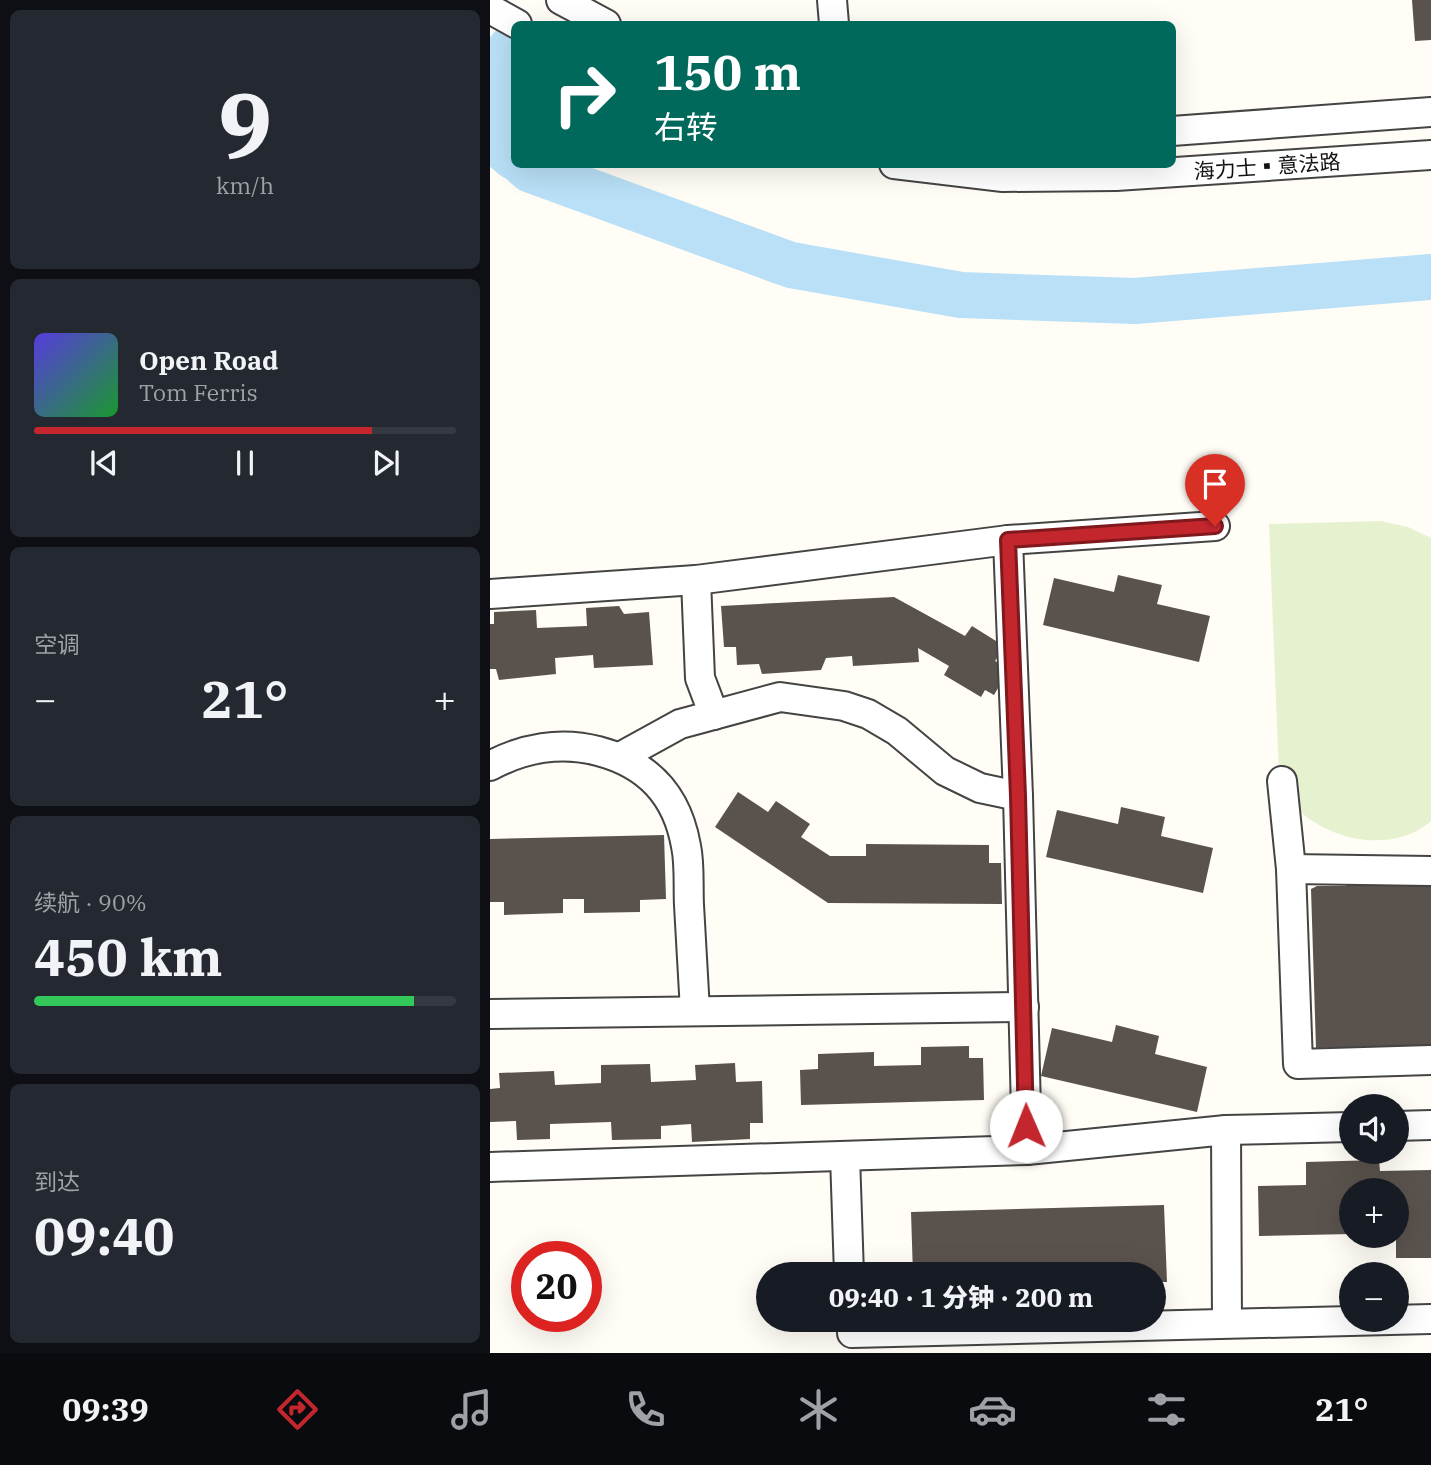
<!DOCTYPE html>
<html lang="zh">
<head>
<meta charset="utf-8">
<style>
	body { margin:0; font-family:"IBM Plex Serif","Noto Sans SC",serif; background:#242831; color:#f1f3f6; height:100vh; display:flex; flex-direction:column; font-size:26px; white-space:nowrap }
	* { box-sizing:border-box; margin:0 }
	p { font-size:23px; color:#9ea1a6 }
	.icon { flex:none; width:38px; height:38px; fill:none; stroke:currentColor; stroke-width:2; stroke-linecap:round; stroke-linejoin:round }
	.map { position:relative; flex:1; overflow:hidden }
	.panel { display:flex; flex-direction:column; gap:10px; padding:10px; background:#0d0f14; width:490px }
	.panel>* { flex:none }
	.top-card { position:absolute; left:21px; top:21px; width:665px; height:147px; border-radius:10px; box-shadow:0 7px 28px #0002; background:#00695c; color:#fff; overflow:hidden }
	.tools { position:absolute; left:849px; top:1094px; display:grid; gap:14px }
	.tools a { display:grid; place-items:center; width:70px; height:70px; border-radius:50%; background:#171b24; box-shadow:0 7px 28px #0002; font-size:35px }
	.speed { position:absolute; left:21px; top:1241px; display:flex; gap:14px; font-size:35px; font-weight:700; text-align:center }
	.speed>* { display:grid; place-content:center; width:91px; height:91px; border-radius:50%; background:#171b24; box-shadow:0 7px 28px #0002; line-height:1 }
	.speed .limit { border:10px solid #d22; background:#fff; color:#111 }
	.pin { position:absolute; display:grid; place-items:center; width:60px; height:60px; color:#fff; margin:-72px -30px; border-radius:50% 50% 50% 0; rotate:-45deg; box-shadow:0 0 7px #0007 }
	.pin .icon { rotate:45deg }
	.me { position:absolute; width:77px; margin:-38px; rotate:359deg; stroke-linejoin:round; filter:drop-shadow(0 0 5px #0008) }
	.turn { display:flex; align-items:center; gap:24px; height:147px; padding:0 28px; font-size:32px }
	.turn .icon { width:91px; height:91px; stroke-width:2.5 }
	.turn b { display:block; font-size:49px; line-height:60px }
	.big { font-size:52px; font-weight:800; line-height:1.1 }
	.panel .card { flex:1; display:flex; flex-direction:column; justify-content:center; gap:10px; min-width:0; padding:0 24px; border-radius:10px; background:#242831 }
	.panel .dial { align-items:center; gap:0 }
	.dial b { font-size:91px; line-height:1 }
	.song { display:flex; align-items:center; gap:21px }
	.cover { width:84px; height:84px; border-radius:10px; background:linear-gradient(135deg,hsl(250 70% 55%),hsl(130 70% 35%)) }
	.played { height:7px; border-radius:4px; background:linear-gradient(90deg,#c4262e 80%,#363941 80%) }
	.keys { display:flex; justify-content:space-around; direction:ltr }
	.heat { display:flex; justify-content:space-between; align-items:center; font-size:38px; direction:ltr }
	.charge { height:10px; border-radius:5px; background:linear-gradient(90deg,#34c759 90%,#363941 0) }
	.trip { position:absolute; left:266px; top:1262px; width:410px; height:70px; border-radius:35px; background:#171b24; box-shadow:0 7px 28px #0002; font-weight:800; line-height:70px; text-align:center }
	.dock { display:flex; height:112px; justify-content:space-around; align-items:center; background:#090b0e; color:#9ea1a6 }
	.dock .icon { width:49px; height:49px }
	.dock .active { color:#c4262e }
	.dock b { font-size:32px; color:#f1f3f6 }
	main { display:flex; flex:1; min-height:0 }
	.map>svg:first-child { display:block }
	.pitch { fill:#e6f2cf }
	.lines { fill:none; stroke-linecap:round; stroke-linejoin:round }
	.river { stroke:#b9e0f7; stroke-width:46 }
	.building { fill:#5a524d }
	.minor-casing { stroke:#444; stroke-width:32 }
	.minor { stroke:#fff; stroke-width:28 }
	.route-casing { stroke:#7f191e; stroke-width:18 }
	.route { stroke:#c4262e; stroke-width:12 }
	.labels { text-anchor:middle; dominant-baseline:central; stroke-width:7; stroke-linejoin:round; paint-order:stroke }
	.street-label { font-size:21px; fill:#111; stroke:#fff }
</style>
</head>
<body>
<main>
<section class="panel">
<div class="card dial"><b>9</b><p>km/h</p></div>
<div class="card">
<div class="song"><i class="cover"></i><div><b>Open Road</b><p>Tom Ferris</p></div></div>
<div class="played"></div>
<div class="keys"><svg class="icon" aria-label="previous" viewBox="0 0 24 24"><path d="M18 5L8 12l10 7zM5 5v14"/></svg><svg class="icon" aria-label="pause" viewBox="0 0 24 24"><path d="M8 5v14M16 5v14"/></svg><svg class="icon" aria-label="next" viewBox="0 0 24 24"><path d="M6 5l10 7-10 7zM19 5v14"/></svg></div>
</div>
<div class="card"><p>空调</p>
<div class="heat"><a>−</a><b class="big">21°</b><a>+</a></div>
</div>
<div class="card"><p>续航 · 90%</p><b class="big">450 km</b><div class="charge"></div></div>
<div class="card"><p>到达</p><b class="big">09:40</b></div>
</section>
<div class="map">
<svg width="941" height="1353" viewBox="0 0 941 1353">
	<rect width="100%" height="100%" fill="#fffdf5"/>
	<path class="pitch" d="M891 521 918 527 941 538V821C903 855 835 841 803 804 797 797 793 784 789 775L779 524Z"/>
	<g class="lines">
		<g class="river">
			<path d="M0 87 20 49"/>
			<path d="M0 102 5 141 24 157"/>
			<path d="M34 164 41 170 301 265 471 295 645 301 941 277"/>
		</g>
	</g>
	<g class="building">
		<path d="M922 0H941V40L925 41Z"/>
		<path d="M628 575 672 585 667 604 720 616 709 662 553 625 564 578 624 592Z"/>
		<path d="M404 597 475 636 482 626 514 646 505 661 519 669 504 695 495 690 491 697 454 675 459 666 428 648 429 662 363 666 362 656 336 658 331 670 272 674 269 664 247 665 246 647H234L231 606Z"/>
		<path d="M129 606 134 614 159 612 163 665 104 668 103 655 65 658 66 674 9 680 6 669H0V624H4V612L46 610 47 628 97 626 96 608Z"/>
		<path d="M248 792 278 812 286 801 320 824 311 837 340 856H376V844L499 845V863H511L512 904 338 903 225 827Z"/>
		<path d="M631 807 675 817 671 836 723 848 713 893 556 857 567 810 628 824Z"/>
		<path d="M174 835 176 899 150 900V912L94 913V899H73V913L14 915V902H0V839Z"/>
		<path d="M856 879 941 884V1045L826 1048 821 889 827 886H856Z"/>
		<path d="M626 1025 669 1036 665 1054 717 1067 707 1112 551 1076 562 1028 622 1042Z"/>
		<path d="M479 1046V1058H493L494 1100 311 1105 310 1070 328 1069V1054L384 1052V1066L431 1065V1047Z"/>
		<path d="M245 1063 246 1082 272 1081 273 1123H260V1139L202 1142 201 1124 171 1126V1139L122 1140 121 1122 60 1124V1139L27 1140 26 1121 0 1122V1089L10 1088 9 1073 64 1071 65 1085 111 1083V1065L160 1064 161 1082 206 1080 205 1065Z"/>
		<path d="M889 1160 890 1171 941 1170V1258H906V1190H861V1234L769 1236 768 1186 816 1185V1162Z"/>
		<path d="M674 1205 677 1282H663V1274H423L421 1212Z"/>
	</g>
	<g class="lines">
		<g class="minor-casing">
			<g id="minor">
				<path d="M71 0 116 24"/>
				<path d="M342 0 344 24"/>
				<path d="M0 9 27 24"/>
				<path d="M682 131 941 112"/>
				<path d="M404 164 513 177 626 176 941 155"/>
				<path d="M518 540 528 796 537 1150"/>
				<path d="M206 580 210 678 224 715"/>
				<path d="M0 594 206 580 518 540 725 526"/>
				<path d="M130 757 190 724 290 697 354 706 378 714 407 731 455 771 490 788 528 796"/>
				<path d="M0 766C33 748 71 741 108 751 158 764 187 795 196 846 200 865 198 886 199 905 201 940 203 976 205 1011"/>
				<path d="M792 781 801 869"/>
				<path d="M941 871 801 869 808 1064 941 1060"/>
				<path d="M0 1014 534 1007"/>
				<path d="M906 1126 941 1125"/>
				<path d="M736 1130 737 1323"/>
				<path d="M355 1156 359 1274"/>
				<path d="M0 1167 537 1150 736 1130 861 1127"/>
				<path d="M362 1333 941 1319"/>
			</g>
		</g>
		<use href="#minor" class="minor"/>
	</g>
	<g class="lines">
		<g class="route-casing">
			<path id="route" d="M536 1126 528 796 518 540 725 526"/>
		</g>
		<use href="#route" class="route"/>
	</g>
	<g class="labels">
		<g class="street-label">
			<text transform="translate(777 166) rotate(-4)">海力士▪意法路</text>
		</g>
	</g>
</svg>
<div class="tools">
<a><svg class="icon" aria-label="sound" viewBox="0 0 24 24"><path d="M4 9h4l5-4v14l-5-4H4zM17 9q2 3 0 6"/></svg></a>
<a>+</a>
<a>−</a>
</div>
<div class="speed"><div class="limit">20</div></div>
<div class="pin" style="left:725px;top:526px;background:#d93025"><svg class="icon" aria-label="arrive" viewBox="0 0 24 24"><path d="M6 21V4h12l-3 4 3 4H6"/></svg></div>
<svg class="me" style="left:536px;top:1126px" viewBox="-20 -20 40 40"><circle r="19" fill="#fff"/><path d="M0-13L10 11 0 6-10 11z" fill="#c4262e"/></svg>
<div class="trip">09:40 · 1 分钟 · 200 m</div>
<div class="top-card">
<div class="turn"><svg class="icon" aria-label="right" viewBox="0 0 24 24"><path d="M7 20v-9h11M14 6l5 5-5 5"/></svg><div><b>150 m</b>右转</div></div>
</div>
</div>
</main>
<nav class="dock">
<b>09:39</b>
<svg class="icon active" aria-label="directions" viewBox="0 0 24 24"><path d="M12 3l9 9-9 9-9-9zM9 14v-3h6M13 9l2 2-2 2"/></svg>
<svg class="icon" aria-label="music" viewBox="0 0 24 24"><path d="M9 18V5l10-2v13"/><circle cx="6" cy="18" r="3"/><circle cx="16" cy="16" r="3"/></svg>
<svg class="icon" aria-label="phone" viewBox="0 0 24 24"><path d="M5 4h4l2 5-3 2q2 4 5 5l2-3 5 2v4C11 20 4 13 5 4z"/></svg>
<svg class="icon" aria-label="climate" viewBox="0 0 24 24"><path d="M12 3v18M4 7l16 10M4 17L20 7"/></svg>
<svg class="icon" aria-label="car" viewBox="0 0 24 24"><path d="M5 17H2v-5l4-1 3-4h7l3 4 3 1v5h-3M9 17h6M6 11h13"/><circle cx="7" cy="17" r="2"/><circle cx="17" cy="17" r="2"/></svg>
<svg class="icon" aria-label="filters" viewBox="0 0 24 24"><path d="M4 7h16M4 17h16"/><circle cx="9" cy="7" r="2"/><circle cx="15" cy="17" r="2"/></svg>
<b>21°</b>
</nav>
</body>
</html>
